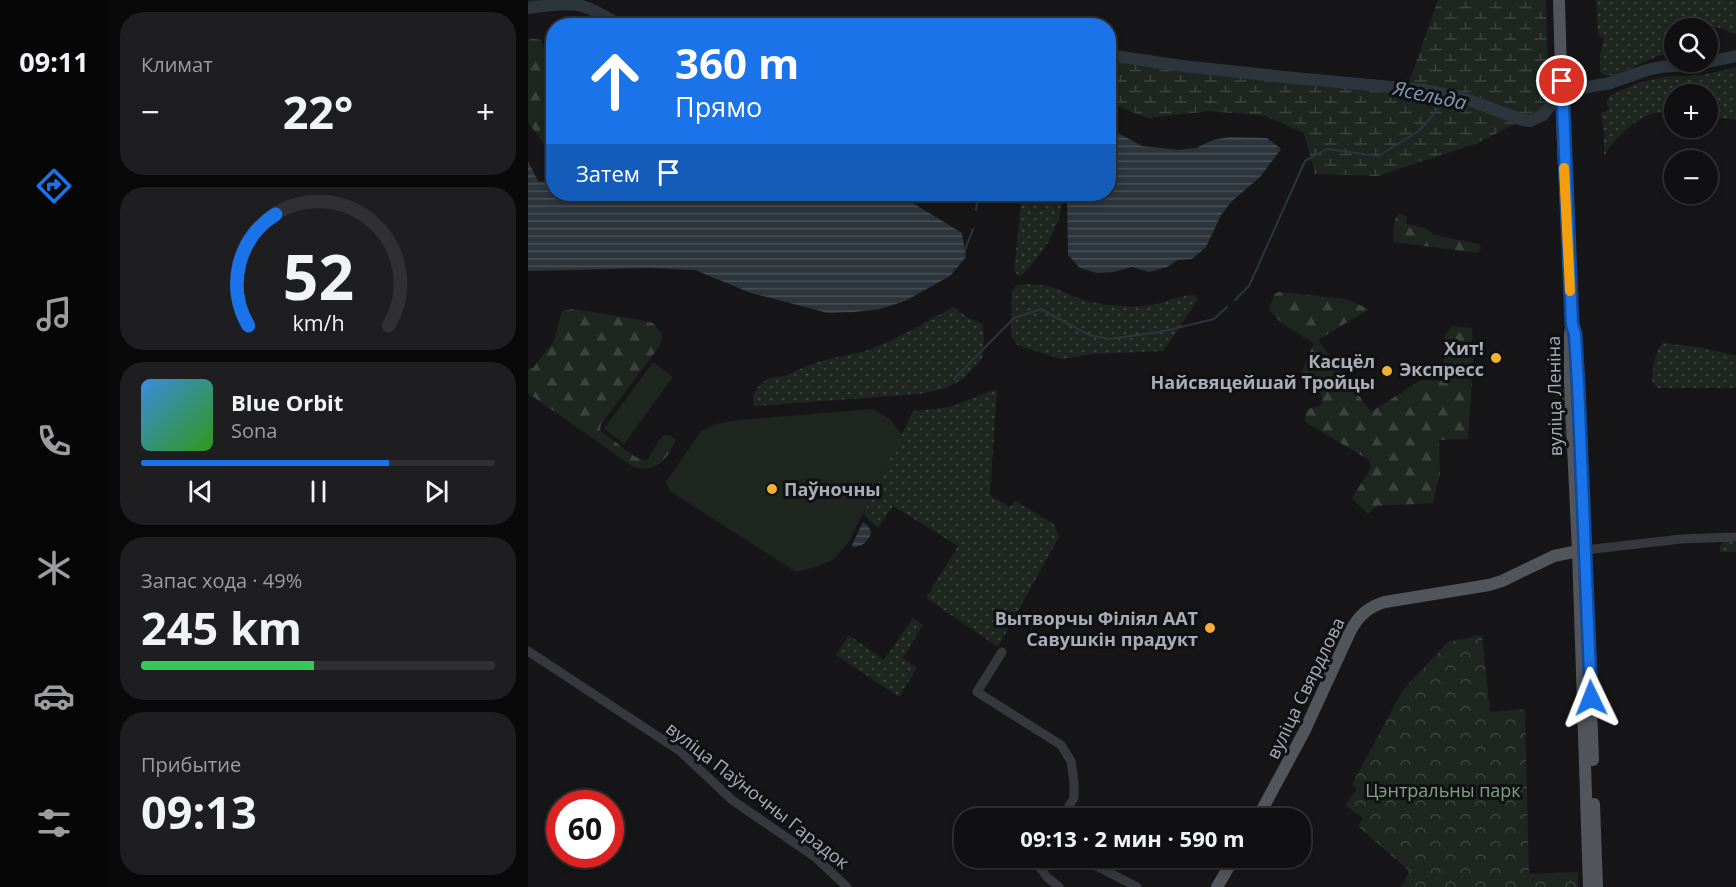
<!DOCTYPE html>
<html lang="ru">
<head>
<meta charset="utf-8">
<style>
	body { margin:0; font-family:"Open Sans",sans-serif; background:#1e1e20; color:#f1f3f6; height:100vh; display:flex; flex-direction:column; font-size:22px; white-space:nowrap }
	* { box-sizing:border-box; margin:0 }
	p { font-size:20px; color:#9c9d9f }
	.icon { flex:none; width:33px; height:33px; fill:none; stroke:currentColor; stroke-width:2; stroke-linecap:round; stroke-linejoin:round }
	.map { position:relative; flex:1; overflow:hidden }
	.sheet { display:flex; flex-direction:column; gap:12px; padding:12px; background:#09090a; width:420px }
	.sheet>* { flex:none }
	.hud { position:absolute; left:18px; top:18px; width:570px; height:183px; border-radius:24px; box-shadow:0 3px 9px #0003,0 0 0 2px #303032; background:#1a73e8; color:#fff; overflow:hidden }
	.fabs { position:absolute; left:1136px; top:18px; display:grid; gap:12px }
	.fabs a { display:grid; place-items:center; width:54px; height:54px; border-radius:50%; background:#101012; box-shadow:0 3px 9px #0003,0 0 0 2px #303032; font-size:30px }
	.speed { position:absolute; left:18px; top:790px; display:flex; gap:12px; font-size:30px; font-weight:700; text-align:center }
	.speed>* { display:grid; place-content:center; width:78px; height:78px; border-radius:50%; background:#101012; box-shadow:0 3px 9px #0003,0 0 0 2px #303032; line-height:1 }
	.speed .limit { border:9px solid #d22; background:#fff; color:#111 }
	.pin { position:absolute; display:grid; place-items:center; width:51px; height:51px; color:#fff; margin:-26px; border:3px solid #fff; border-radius:50%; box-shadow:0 2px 6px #0007 }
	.me { position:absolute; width:66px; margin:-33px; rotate:358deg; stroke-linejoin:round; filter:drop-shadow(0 0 4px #0008) }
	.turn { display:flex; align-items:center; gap:21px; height:126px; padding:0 30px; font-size:27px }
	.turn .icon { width:78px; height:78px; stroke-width:2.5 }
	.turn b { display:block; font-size:42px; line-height:51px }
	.then { display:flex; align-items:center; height:57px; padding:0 30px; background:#0003; gap:12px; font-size:22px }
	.big { font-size:45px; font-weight:700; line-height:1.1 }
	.sheet .widget { flex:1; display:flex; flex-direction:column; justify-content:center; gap:9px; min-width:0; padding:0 21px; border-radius:24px; background:#1e1e20 }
	.sheet .dial { align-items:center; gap:0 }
	.dial svg { height:156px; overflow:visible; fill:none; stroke:#303032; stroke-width:7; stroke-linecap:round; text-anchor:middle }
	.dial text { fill:#f1f3f6; stroke:none }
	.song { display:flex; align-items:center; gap:18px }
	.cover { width:72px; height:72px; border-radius:9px; background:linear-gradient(135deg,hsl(210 70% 55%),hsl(110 70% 35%)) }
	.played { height:6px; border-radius:3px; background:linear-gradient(90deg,#1a73e8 70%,#303032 70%) }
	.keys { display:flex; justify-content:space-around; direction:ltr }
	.heat { display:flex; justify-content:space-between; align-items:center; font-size:33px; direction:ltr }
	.charge { height:9px; border-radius:4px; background:linear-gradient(90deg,#34c759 49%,#303032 0) }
	.trip { position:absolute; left:426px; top:808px; width:357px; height:60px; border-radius:24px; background:#101012; box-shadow:0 3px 9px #0003,0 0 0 2px #303032; font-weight:700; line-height:60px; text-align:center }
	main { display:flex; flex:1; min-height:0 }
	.tab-bar { display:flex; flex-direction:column; width:108px; justify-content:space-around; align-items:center; background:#060607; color:#9c9d9f }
	.tab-bar .icon { width:42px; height:42px }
	.tab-bar .active { color:#1a73e8 }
	.tab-bar b { font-size:27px; color:#f1f3f6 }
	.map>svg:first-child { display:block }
	.grass { fill:url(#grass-dots) }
	.forest { fill:url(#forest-firs) }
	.wetland { fill:url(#wetland-marsh) }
	.park { fill:url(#park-crowns) }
	.pitch { fill:#1e261f }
	.water { fill:url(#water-rules) }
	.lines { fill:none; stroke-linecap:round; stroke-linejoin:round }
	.stream { stroke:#2c353c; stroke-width:2 }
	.river { stroke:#2c353c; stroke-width:12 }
	.minor { stroke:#37383d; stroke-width:9 }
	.major { stroke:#53555c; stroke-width:12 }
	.route-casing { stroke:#114b97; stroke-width:15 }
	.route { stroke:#1a73e8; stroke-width:10 }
	.slow { stroke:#f59e0b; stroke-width:10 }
	.poi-dot { fill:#f2b134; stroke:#111113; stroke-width:2 }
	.labels { text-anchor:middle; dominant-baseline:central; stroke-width:6; stroke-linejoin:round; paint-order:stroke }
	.poi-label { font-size:18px; font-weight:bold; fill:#a8adb8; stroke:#111113; text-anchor:end }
	.street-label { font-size:18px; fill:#a8adb8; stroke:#111113 }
	.park-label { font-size:18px; fill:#7fa381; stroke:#111113 }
	.water-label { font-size:20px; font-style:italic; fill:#7f9bb3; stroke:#111113 }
</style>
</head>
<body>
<main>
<nav class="tab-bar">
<b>09:11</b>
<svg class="icon active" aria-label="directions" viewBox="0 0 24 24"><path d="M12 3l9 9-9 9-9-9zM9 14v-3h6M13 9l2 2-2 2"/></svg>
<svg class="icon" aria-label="music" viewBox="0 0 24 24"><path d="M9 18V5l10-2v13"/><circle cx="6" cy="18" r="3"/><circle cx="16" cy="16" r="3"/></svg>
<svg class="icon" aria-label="phone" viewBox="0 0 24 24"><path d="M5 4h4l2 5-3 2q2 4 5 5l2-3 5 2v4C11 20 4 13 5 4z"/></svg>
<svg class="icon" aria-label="climate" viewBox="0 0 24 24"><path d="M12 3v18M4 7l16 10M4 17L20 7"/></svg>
<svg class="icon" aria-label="car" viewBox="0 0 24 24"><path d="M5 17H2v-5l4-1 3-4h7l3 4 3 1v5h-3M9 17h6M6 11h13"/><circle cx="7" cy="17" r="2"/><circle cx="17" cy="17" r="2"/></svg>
<svg class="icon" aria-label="filters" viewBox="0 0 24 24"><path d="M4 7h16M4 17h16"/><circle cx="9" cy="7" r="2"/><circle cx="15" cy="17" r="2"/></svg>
</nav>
<section class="sheet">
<div class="widget"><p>Климат</p>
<div class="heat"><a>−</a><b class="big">22°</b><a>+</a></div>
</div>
<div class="widget dial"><svg viewBox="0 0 100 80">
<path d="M14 69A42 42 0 1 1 86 69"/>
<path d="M14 69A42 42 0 0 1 28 12" stroke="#1a73e8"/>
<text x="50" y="56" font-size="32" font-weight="700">52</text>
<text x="50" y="72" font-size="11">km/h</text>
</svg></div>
<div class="widget">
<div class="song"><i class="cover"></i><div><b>Blue Orbit</b><p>Sona</p></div></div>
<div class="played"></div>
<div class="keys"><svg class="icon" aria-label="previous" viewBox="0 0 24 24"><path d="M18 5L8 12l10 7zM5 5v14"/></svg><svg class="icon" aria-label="pause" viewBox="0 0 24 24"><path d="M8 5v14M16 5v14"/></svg><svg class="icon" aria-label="next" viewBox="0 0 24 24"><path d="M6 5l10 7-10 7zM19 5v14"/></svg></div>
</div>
<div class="widget"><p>Запас хода · 49%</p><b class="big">245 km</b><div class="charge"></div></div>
<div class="widget"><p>Прибытие</p><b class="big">09:13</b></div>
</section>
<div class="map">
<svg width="1208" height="887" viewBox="0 0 1208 887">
	<defs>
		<pattern id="grass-dots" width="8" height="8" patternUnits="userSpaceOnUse" patternTransform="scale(1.5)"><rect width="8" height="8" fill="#1e261f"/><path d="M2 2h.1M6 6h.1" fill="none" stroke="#3c433d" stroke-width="1.8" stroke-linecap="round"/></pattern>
		<pattern id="forest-firs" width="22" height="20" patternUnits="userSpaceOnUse" patternTransform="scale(1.5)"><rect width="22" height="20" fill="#1e261f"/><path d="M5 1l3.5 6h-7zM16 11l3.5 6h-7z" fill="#3c433d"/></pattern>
		<pattern id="wetland-marsh" width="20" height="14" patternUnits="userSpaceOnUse" patternTransform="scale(1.5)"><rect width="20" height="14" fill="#1e261f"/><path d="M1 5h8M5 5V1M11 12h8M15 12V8" fill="none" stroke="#3c433d"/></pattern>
		<pattern id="park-crowns" width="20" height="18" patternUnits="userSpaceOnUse" patternTransform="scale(1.5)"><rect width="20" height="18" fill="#1e261f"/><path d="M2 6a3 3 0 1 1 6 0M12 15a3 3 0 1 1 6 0" fill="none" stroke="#3c433d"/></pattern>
		<pattern id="water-rules" width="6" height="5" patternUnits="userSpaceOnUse" patternTransform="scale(1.5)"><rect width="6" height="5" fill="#2c353c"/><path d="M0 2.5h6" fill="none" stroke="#485056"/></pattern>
	</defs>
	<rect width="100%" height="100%" fill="#161618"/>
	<g class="grass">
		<path d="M1068 0H1208V34L1192 28 1179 26 1172 28H1146V53L1129 56 1089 75 1077 76 1072 72V55L1076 38 1070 35Z"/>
		<path d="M1208 67V120L1179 116V94H1146V113C1140 113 1133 112 1127 113 1109 117 1084 140 1076 156V133L1073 113 1081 110 1079 105V100L1082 96 1109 83 1136 77 1175 75Z"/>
		<path d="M494 194H535C534 227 515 254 492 277L486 271Z"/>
		<path d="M495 284C506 284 517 285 527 288 539 293 550 299 563 302 582 306 605 308 624 305 638 302 651 296 665 295L670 299 640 345 634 351 565 354 533 359 489 345 483 336 484 291 488 286Z"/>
		<path d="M425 307 442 319 455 324 456 338 454 359 435 379 418 388 392 394 227 406C220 396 232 383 242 378 246 377 251 377 256 376 269 371 281 364 294 361 310 356 327 355 343 349 371 338 398 322 425 307Z"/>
		<path d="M1135 343 1176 348 1208 356V388H1130L1124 381C1125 369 1126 352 1135 343Z"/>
		<path d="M1033 388 1039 392 1041 434 1038 437 1034 438 1029 435 1028 393Z"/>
		<path d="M469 389 462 495 482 507 487 501 526 524 531 537 470 647 398 598 430 546 365 506 350 528 335 514 385 411 422 407Z"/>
		<path d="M1203 541 1208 543V552H1192V546L1195 542Z"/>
		<path d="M385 618 395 625 375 658 389 668 371 697 308 655 321 635 356 660Z"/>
	</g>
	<g class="forest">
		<path d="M0 38 13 40 25 68V150L17 146 0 122Z"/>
		<path d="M872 213 879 217 878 224 900 229 906 235 951 244 953 248 950 253 866 242C864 234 865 218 872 213Z"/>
		<path d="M750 292 818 299 841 309 790 340 843 412 893 380 915 381 917 335 924 326 944 328 945 365 940 439 911 440 912 473 905 503 849 506 840 514 824 498 843 468 841 460 777 422 778 410 793 405C797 388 785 383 771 378L786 343C771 334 750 324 741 309L746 295Z"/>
		<path d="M45 309 102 318 125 323 134 334 133 344 73 424 72 430 106 456 118 461C125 453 128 443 136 435L143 436 148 440C139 460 127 474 104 466L0 393V369L5 368 26 341 34 311Z"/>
	</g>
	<g class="wetland">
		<path d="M0 0H54L52 6 34 5 0 8Z"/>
		<path d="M910 0H1018L1020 80 1026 103C1018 114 1010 121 995 120L950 143 850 176 787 174 776 133 737 116 682 111 620 118 581 103V55L654 66 766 78 879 88Z"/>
	</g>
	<path class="park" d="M954 635 962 712 997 709 1001 874 1050 872V887H872L876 882 881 871 830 826 835 818 817 805 829 789 824 784 875 690 920 642Z"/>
	<g class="pitch">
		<path d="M125 362 145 377 96 444 76 429Z"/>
		<path d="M344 409 362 419 374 435 320 543 306 559 288 567 268 572 142 491 138 482 173 431 187 424 212 420Z"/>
	</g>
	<g class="water">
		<path d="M581 128 614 146 650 150 668 148 685 140 702 137 739 138 753 149 732 177 704 201 693 215 678 247 664 259 650 260 639 267 621 272 604 267 586 272 569 273 552 268 540 255 539 194H580Z"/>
		<path d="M0 161 10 181 25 184 26 194H370L434 233 438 257 422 276 377 301 352 309 326 312 300 313 223 293 167 270 121 268 0 271Z"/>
		<path d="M335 522 340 526 343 532C341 541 334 547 325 547L324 545Z"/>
	</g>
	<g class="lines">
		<g class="stream">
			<path d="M448 210 450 194"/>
			<path d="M437 250 445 229"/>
			<path d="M707 300 721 286 777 161 799 149 850 156 891 131 910 109 914 93"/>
			<path d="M426 379 486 318 513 309 561 335 581 339 632 332 686 319 699 307"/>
		</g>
		<g class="river">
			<path d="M0 8C17 6 37 2 54 6 68 10 81 19 93 26"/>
			<path d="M580 55 654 66 766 78 896 90 932 97 995 120 1002 121 1015 115 1032 94 1038 91 1082 83 1119 70 1133 67 1170 64 1208 56"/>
		</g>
		<g class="minor">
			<path d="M1057 550 1153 539 1208 537"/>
			<path d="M0 651 152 751 204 800 287 857 319 887"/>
			<path d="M474 652 449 692 533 745 543 761 546 782V798L533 819"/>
			<path d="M511 858 510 865 519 877 531 887"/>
			<path d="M553 858 609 887"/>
		</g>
		<g class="major">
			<path d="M1031 0 1035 145 1044 324 1042 334V383L1050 551 1061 887"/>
			<path d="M1063 708 1065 760"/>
			<path d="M1066 804 1069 887"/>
			<path d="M729 819 776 732 822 632C830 616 840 607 857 602L961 585 974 581 1026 556 1055 550"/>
			<path d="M689 887 706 858"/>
		</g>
	</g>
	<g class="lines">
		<g class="route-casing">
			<path id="route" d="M1034 81 1044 324 1047 334 1050 384 1063 698"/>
		</g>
		<use href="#route" class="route"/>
		<path class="slow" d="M1036 168 1042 291"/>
	</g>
	<g class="poi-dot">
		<circle cx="968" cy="358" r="6"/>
		<circle cx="859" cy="371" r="6"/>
		<circle cx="244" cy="489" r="6"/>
		<circle cx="682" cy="628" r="6"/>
	</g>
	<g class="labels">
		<g class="poi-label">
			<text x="956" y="348">Хит!<tspan x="956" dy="21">Экспресс</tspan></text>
			<text x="847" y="361">Касцёл<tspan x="847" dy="21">Найсвяцейшай Тройцы</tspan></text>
			<text x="256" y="489" text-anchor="start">Паўночны</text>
			<text x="670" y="618">Вытворчы Філіял ААТ<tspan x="670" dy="21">Савушкін прадукт</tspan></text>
		</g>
		<g class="street-label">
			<text transform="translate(1026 396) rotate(-91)">вуліца Леніна</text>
			<text transform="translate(777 688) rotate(-64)">вуліца Свярдлова</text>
			<text transform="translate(230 795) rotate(38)">вуліца Паўночны Гарадок</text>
		</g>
		<g class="park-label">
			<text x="915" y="790">Цэнтральны парк</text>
		</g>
		<g class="water-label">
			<text transform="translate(902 95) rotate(12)">Ясельда</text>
		</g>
	</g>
</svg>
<div class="fabs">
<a><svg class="icon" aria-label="search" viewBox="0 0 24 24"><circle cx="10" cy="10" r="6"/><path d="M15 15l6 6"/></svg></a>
<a>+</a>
<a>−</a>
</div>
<div class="speed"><div class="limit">60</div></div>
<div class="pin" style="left:1034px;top:81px;background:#d93025"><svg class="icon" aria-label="arrive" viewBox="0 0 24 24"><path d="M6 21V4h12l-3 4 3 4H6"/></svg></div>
<svg class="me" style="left:1063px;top:698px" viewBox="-20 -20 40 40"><path d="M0-17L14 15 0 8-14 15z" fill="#1a73e8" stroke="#fff" stroke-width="4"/></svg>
<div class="trip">09:13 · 2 мин · 590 m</div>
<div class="hud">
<div class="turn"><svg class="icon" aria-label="ahead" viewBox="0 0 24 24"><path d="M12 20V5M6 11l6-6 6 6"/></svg><div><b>360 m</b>Прямо</div></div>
<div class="then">Затем<svg class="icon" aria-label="arrive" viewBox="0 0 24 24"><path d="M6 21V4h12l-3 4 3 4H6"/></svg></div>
</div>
</div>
</main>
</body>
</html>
